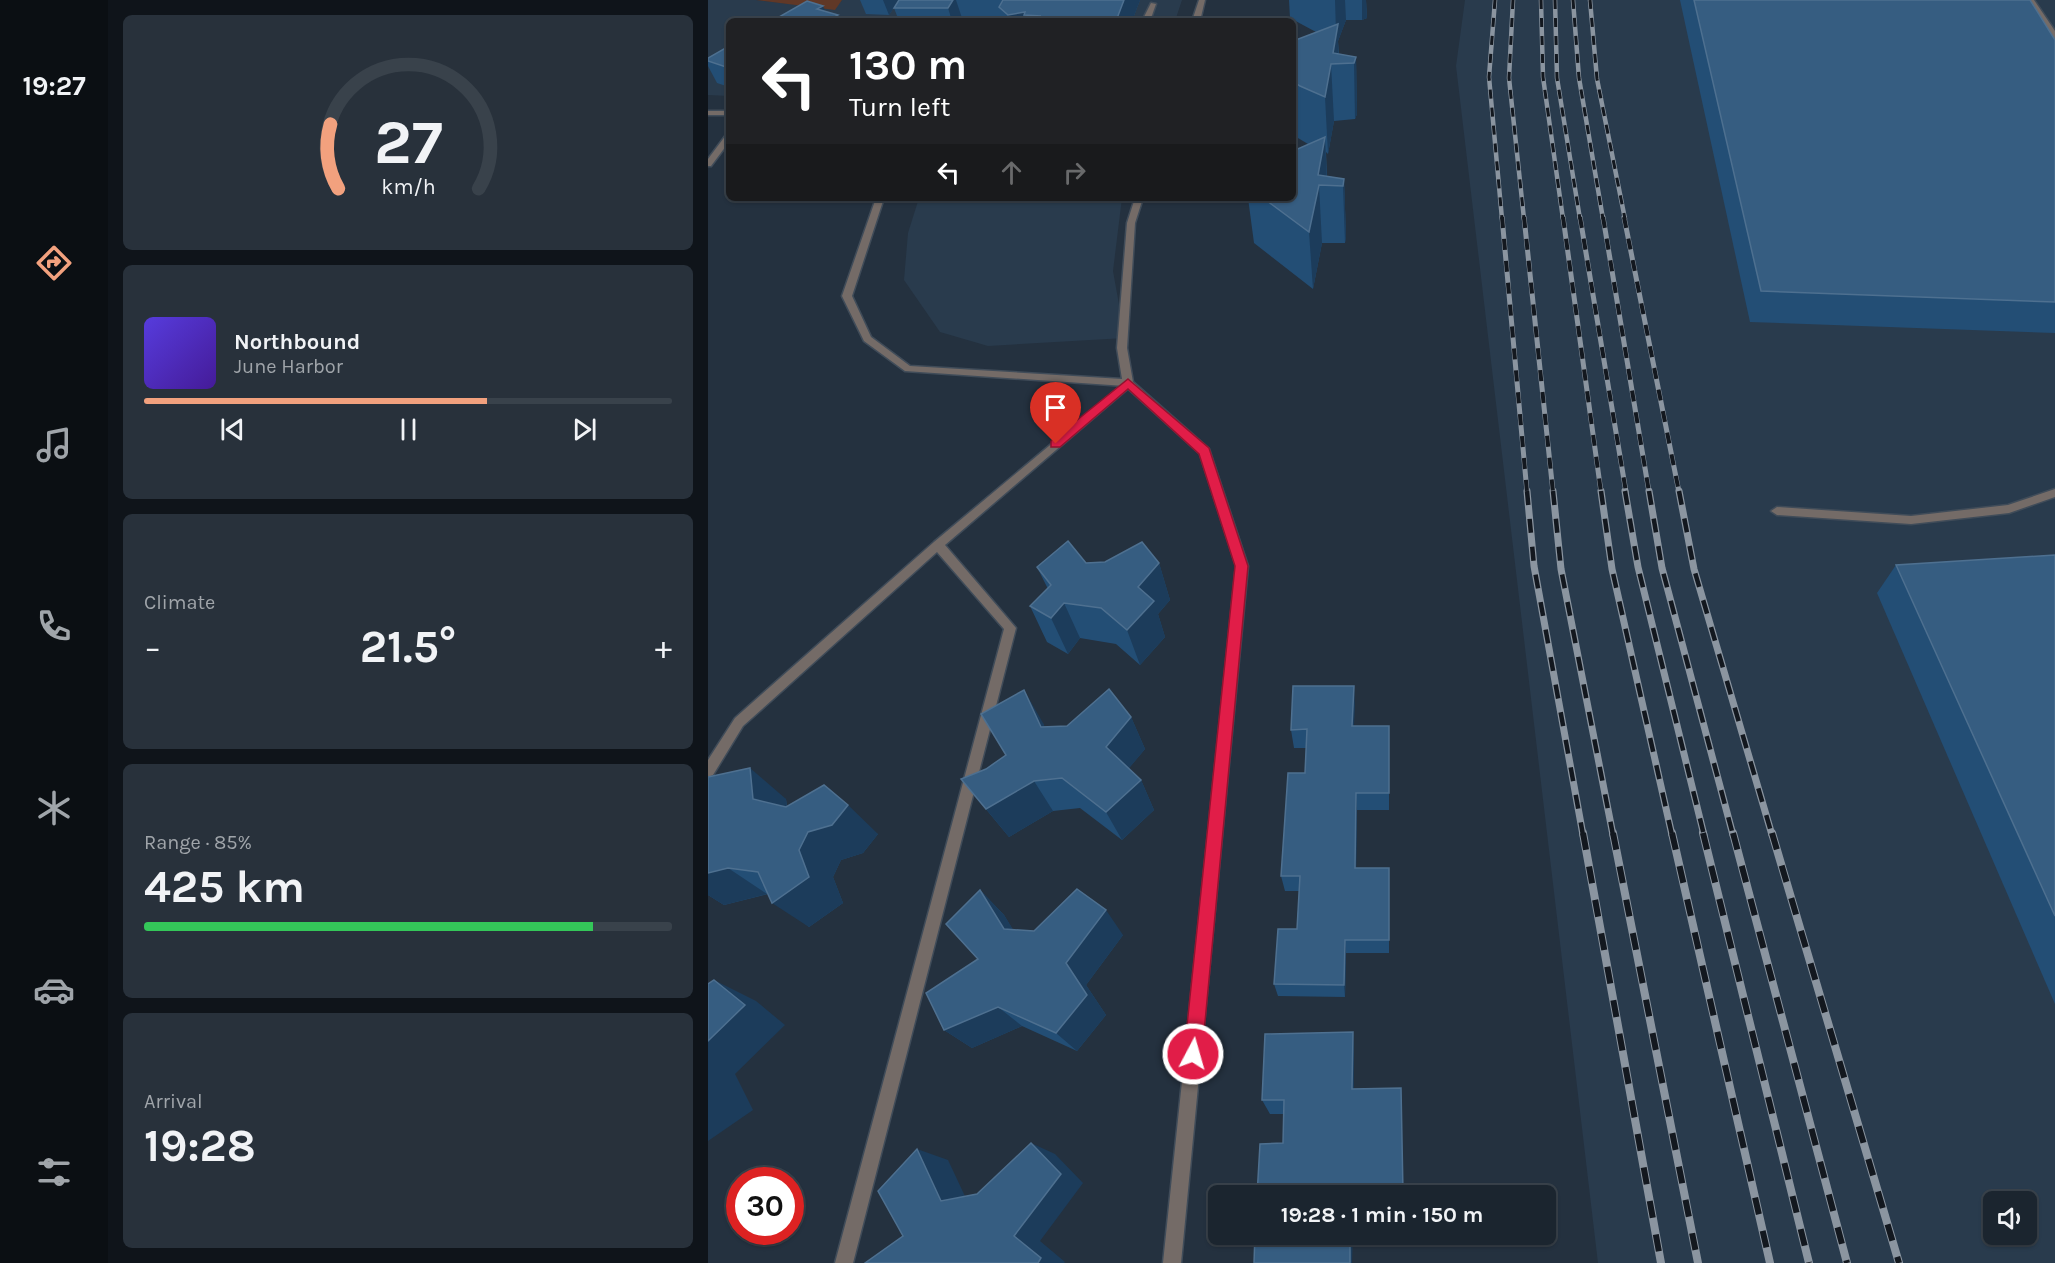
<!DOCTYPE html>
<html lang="en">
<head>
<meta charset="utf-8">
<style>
	body { margin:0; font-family:Karla,sans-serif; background:#28313b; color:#f1f3f6; height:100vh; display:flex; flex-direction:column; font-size:22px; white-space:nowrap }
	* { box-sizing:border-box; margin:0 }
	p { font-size:20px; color:#a0a5aa }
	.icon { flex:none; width:33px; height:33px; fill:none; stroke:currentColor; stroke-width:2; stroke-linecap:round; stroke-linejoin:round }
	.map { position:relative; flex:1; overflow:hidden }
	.panel { display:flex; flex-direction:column; gap:15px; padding:15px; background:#0f141a; width:600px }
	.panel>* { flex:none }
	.hud { position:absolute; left:18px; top:18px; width:570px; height:183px; border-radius:9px; box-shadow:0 2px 4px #0004,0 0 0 2px #39424b; background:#202124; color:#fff; overflow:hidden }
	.tools { position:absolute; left:1275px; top:1191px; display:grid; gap:12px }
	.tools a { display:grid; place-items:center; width:54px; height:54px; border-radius:9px; background:#1b252f; box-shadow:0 2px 4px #0004,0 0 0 2px #39424b; font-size:30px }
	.speed { position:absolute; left:18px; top:1167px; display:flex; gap:12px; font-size:30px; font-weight:700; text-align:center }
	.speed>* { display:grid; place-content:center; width:78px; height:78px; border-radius:50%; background:#1b252f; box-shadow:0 2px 4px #0004,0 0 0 2px #39424b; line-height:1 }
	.speed .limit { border:9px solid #d22; background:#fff; color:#111 }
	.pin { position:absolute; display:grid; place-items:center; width:51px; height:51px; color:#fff; margin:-62px -26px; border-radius:50% 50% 50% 0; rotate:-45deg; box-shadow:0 0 6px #0007 }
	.pin .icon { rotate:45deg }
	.me { position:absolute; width:66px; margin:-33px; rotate:6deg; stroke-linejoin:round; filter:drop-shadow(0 0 4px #0008) }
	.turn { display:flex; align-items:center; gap:21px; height:126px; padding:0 24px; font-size:27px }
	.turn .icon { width:78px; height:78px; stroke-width:2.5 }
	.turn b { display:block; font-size:42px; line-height:51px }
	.lanes { display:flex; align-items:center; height:57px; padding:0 24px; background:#0003; justify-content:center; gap:30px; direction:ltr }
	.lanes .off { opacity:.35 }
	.big { font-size:45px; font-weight:700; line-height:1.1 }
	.panel .card { flex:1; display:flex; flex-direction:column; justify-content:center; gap:9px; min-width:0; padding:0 21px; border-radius:9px; background:#28313b }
	.panel .dial { align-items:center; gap:0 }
	.dial svg { height:156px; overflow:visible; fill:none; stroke:#39424b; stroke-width:7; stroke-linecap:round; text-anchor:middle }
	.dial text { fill:#f1f3f6; stroke:none }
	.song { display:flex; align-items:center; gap:18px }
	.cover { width:72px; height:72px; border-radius:9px; background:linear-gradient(135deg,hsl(250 70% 55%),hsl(260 70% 35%)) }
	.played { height:6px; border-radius:3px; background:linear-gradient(90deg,#f2a17e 65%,#39424b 65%) }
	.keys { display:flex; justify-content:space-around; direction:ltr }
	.heat { display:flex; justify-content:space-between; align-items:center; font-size:33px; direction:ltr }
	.charge { height:9px; border-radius:4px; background:linear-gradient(90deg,#34c759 85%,#39424b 0) }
	.trip { position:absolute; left:500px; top:1185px; width:348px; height:60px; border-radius:9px; background:#1b252f; box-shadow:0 2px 4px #0004,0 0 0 2px #39424b; font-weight:700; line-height:60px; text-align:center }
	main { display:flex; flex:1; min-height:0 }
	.tab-bar { display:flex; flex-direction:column; width:108px; justify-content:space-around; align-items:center; background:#0b0f13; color:#a0a5aa }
	.tab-bar .icon { width:42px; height:42px }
	.tab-bar .current { color:#f2a17e }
	.tab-bar b { font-size:27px; color:#f1f3f6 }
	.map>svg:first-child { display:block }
	.built { fill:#293b4d; fill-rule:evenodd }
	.green { fill:#603827 }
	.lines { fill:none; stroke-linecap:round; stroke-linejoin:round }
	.service-casing { stroke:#404c59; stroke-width:3 }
	.minor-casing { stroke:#404c59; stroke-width:3 }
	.service { fill:#746b67; fill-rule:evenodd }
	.minor { fill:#746b67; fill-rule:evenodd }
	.rail-far3-casing { stroke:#8b95a0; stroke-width:4.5 }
	.rail-far2-casing { stroke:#8b95a0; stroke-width:5 }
	.rail-far1-casing { stroke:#8b95a0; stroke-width:7 }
	.rail-casing { stroke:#8b95a0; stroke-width:8 }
	.rail-far3 { stroke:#13181f; stroke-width:3; stroke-dasharray:9; stroke-linecap:butt }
	.rail-far2 { stroke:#13181f; stroke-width:4; stroke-dasharray:11; stroke-linecap:butt }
	.rail-far1 { stroke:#13181f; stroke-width:4.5; stroke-dasharray:14; stroke-linecap:butt }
	.rail { stroke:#13181f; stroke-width:6; stroke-dasharray:17; stroke-linecap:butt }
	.wall { fill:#234e75 }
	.shaded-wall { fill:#1c3c5b }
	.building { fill:#365d81; stroke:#4e7090; stroke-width:1.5 }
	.route { fill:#e11d48; stroke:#92132f; stroke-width:1.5 }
</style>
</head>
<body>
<main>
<nav class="tab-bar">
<b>19:27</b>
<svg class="icon current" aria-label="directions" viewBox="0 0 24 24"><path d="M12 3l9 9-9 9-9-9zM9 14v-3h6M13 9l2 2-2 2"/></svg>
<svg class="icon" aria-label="music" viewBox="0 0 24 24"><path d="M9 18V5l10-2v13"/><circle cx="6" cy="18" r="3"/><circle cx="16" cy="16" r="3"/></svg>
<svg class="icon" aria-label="phone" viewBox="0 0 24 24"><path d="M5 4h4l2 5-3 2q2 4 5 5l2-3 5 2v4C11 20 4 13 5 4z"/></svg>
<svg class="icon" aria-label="climate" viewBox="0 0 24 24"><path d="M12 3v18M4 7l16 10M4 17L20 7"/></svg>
<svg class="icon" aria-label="car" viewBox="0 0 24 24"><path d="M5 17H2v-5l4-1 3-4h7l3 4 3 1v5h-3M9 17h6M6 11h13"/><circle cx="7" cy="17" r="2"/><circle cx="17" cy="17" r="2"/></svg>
<svg class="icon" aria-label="filters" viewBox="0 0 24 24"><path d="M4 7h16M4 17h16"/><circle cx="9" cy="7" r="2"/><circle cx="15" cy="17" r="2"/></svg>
</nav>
<section class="panel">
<div class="card dial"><svg viewBox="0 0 100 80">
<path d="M14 69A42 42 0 1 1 86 69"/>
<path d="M14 69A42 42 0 0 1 10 36" stroke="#f2a17e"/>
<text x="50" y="56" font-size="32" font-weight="700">27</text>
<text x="50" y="72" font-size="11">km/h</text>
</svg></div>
<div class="card">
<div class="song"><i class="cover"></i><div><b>Northbound</b><p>June Harbor</p></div></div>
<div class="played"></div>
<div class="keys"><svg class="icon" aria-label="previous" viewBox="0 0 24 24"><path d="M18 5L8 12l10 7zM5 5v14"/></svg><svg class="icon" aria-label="pause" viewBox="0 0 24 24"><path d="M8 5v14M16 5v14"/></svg><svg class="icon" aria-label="next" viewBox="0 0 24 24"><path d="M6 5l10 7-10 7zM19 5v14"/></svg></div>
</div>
<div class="card"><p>Climate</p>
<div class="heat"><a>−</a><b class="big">21.5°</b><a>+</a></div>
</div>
<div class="card"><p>Range · 85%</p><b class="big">425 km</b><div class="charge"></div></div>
<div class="card"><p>Arrival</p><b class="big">19:28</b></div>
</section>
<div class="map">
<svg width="1347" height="1263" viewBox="0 0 1347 1263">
	<rect width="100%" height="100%" fill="#24313f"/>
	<g class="built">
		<path d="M0 0H48L126 9 134 0H474L467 21H21V96L0 95Z"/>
		<path d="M757 0H1347V1263H890L748 66ZM1286 1202H1318V1234H1286Z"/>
		<path d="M211 198H414L405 271 417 338 280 346 232 332 196 280 200 233Z"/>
	</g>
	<path class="green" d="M48 0H134L127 10Z"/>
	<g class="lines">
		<g class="service-casing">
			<g id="service">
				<path d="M1320 0H1326L1347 31V39H1344Z"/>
				<path d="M420 380 424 381V385L237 545 308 628 145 1263H127L296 629 229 552 35 726 5 775 0 777V760L27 718 226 542Z"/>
				<path d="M1347 489V497L1301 513 1203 524 1069 515 1063 511 1069 507 1203 516 1300 505Z"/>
			</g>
		</g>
		<g class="minor-casing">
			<g id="minor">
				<path d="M491 0H497L492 21H484Z"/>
				<path d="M443 3 448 4 442 21H434Z"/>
				<rect x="0" y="111" width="21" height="4"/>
				<path d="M18 135H21V142L3 166H0V159Z"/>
				<path d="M168 198H176L144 296 163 337 202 366 414 379 409 348 419 223 427 198H435L427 223 419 348 425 382 501 449 540 566 473 1263H455L528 566 492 454 417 386 197 371 156 341 134 296Z"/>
			</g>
		</g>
		<use href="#service" class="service"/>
		<use href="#minor" class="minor"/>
		<g class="rail-far3-casing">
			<g id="rail-far3">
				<path d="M787 0 781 77 794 219"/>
				<path d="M805 0 801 78 816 219"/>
				<path d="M833 0 835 77 855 219"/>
				<path d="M847 0 849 78 872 219"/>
				<path d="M865 0 871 78 895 219"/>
				<path d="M882 0 889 79 917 219"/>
			</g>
		</g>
		<g class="rail-far2-casing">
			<g id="rail-far2">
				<path d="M794 217 819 492"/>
				<path d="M816 217 845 492"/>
				<path d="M855 217 893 492"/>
				<path d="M872 217 918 492"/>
				<path d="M895 217 941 492"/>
				<path d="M916 217 971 492"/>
			</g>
		</g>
		<g class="rail-far1-casing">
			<g id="rail-far1">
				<path d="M819 491 826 566 875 835"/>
				<path d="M845 491 853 569 905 835"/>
				<path d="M893 491 904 569 964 835"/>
				<path d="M917 491 930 567 996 835"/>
				<path d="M941 491 954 568 1025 835"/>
				<path d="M971 491 986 569 1064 835"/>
			</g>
		</g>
		<g class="rail-casing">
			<g id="rail">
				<path d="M875 833 953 1263"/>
				<path d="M905 833 990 1263"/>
				<path d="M964 833 1062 1263"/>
				<path d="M995 833 1101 1263"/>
				<path d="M1025 833 1139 1263"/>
				<path d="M1064 833 1191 1263"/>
			</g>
		</g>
		<use href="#rail-far3" class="rail-far3"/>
		<use href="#rail-far2" class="rail-far2"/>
		<use href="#rail-far1" class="rail-far1"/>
		<use href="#rail" class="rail"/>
	</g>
	<g class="wall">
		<path d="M152 0H191L181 15 158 14Z"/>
		<path d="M191 0H432L424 21H191L186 8Z"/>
		<path d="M581 0H658L659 18 654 20H638L630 41 631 54 648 57 649 114 647 119 626 121 620 154 618 152 619 176 636 179 638 236 637 243H614L605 289 546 243 540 198H585L600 144 585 135V41L608 32 582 18Z"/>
		<path d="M972 0H1322L1347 40V333L1042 322Z"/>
		<path d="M21 46V87L9 83 0 66V58Z"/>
		<path d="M1347 555V1004L1169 593 1188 565Z"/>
		<path d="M378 563H451L462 600 450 614 457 637 432 665 408 644 372 638 360 654 339 642 322 606 340 589 329 567Z"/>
		<path d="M646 686V726H681V810H649L648 868H681V953H638L637 997 570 996 566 984 589 929 591 891H577L573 876 597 773 598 748H586L583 730Z"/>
		<path d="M423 717 437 749 420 769 433 780 446 810 414 840 372 808 345 811 301 837 253 779 278 769 298 755 335 723 336 727 359 726Z"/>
		<path d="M0 777 78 799 79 807 170 834 155 853 133 860 125 877 135 903 101 927 60 894 16 905 0 895Z"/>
		<path d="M272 890 296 915 305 930 415 935 378 985 398 1015 369 1051 314 1026 264 1048 236 1030 270 959Z"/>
		<path d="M646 1050V1088L695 1192 694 1196H549L575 1143 576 1114H562L554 1100Z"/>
	</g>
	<g class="shaded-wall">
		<path d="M175 0H191L181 15Z"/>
		<path d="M245 0H248L255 21H244L240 8Z"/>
		<path d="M416 0H432L424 21H408Z"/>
		<path d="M627 0H637L638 20 630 41 631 64 625 53 628 32Z"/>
		<path d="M654 0H658L659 18 654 20Z"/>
		<path d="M115 6 121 20 130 15 133 21H115L109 9Z"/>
		<path d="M317 12 316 15 317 21H302L300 15Z"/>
		<path d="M648 57 649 114 647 119 646 63Z"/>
		<path d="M623 64 626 121 620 154 617 97Z"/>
		<path d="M617 137 619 185 610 175Z"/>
		<path d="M636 179 638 236 637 243 635 186Z"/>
		<path d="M611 185 614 243 605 289 601 232Z"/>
		<path d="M451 563 462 600 450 614 457 637 432 665 419 630 430 587Z"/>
		<path d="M356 603 372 638 360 654 343 618Z"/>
		<path d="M646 686 647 706 645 745 644 726Z"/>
		<path d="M316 690 335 723 351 759 333 727Z"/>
		<path d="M423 717 437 749 413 778 398 747Z"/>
		<path d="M42 768 78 799 81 828 45 799Z"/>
		<path d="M433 780 446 810 414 840 398 812Z"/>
		<path d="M326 781 345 811 301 837 278 809Z"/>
		<path d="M648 793 649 810 648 883 647 868Z"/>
		<path d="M140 805 170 834 155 853 133 860 125 877 135 903 101 927 64 903 100 832Z"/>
		<path d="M20 868 59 894 16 905 0 895V873Z"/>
		<path d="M272 890 296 915 319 952 296 929Z"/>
		<path d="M398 910 415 935 378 985 398 1015 369 1051 348 1033 358 963Z"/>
		<path d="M637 940 638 953 637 997 636 985Z"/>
		<path d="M6 980 48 1001 77 1025 27 1074 45 1110 0 1141V1041Z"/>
		<path d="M290 1007 314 1026 264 1048 236 1030Z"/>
		<path d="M645 1032 646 1050V1103L644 1089Z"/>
		<path d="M323 1143 347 1154 375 1183 332 1241 357 1262 356 1263H330L306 1236Z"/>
		<path d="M209 1149 240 1160 263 1209 233 1201Z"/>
		<path d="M642 1234H645L644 1263H642Z"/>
	</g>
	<g class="building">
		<path d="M191 0H245L240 8H186Z"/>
		<path d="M295 0H416L408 21H329L332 16 316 15 317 12 300 15 291 7Z"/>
		<path d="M986 0H1322L1347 40V302L1053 291Z"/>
		<path d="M99 1 115 6 109 9 130 15 120 21H64Z"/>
		<path d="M630 24 625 53 648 57 646 63 623 64 617 97 592 86 585 81V41Z"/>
		<path d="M21 46V68L0 61V58Z"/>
		<path d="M617 137 610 175 636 179 635 186 611 185 601 232 555 198H585V151Z"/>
		<path d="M360 541 378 563 397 562 434 542 451 563 430 587 446 601 419 630 393 608 356 603 343 618 322 606 343 585 329 567Z"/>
		<path d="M1347 555V916L1188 565Z"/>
		<path d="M585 686H646L644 726H681V793H648L647 868H681V940H637L636 985 566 984 570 929H589L592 876H573L580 773H597L599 729 583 730Z"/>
		<path d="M401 689 423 717 398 747 433 780 398 812 354 778 326 781 278 809 253 779 278 769 298 755 273 714 316 690 333 727 359 726Z"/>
		<path d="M42 768 45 799 78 807 116 785 140 805 124 825 100 832 91 850 101 877 64 903 50 872 20 868 0 873V777Z"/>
		<path d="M369 889 398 910 358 963 379 995 348 1033 290 1007 236 1030 218 993 270 959 238 924 272 890 296 929 326 931Z"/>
		<path d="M6 980 37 1005 0 1041V984Z"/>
		<path d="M645 1032 644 1089 693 1088 695 1192H643V1196H549L552 1144 575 1143 576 1100H554L557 1034Z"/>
		<path d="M323 1143 353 1174 306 1236 333 1258 330 1263H157L195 1236 170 1191 209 1149 233 1201 269 1194Z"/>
		<path d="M547 1234H642V1263H546Z"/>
	</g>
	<path class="route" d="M420 379 501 448 540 566 494 1054 491 1060 485 1063 479 1060 476 1054 527 566 491 454 420 389 352 447H343V441Z"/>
</svg>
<div class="tools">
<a><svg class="icon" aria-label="sound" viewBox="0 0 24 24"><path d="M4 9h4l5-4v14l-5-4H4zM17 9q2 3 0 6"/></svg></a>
</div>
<div class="speed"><div class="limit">30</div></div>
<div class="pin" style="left:348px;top:444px;background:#d93025"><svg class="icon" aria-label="arrive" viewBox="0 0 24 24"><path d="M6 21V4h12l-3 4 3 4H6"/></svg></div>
<svg class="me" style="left:485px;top:1054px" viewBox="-20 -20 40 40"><circle r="17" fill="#e11d48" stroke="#fff" stroke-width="3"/><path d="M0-11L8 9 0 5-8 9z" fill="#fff"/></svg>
<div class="trip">19:28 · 1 min · 150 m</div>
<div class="hud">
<div class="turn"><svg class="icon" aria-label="left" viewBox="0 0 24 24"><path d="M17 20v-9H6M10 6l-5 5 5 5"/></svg><div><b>130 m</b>Turn left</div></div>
<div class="lanes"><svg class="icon" aria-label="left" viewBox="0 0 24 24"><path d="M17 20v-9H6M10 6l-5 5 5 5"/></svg><svg class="icon off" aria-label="ahead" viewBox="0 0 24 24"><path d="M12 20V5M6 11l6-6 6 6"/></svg><svg class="icon off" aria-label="right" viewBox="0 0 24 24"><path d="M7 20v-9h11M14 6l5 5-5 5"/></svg></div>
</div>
</div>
</main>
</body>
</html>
